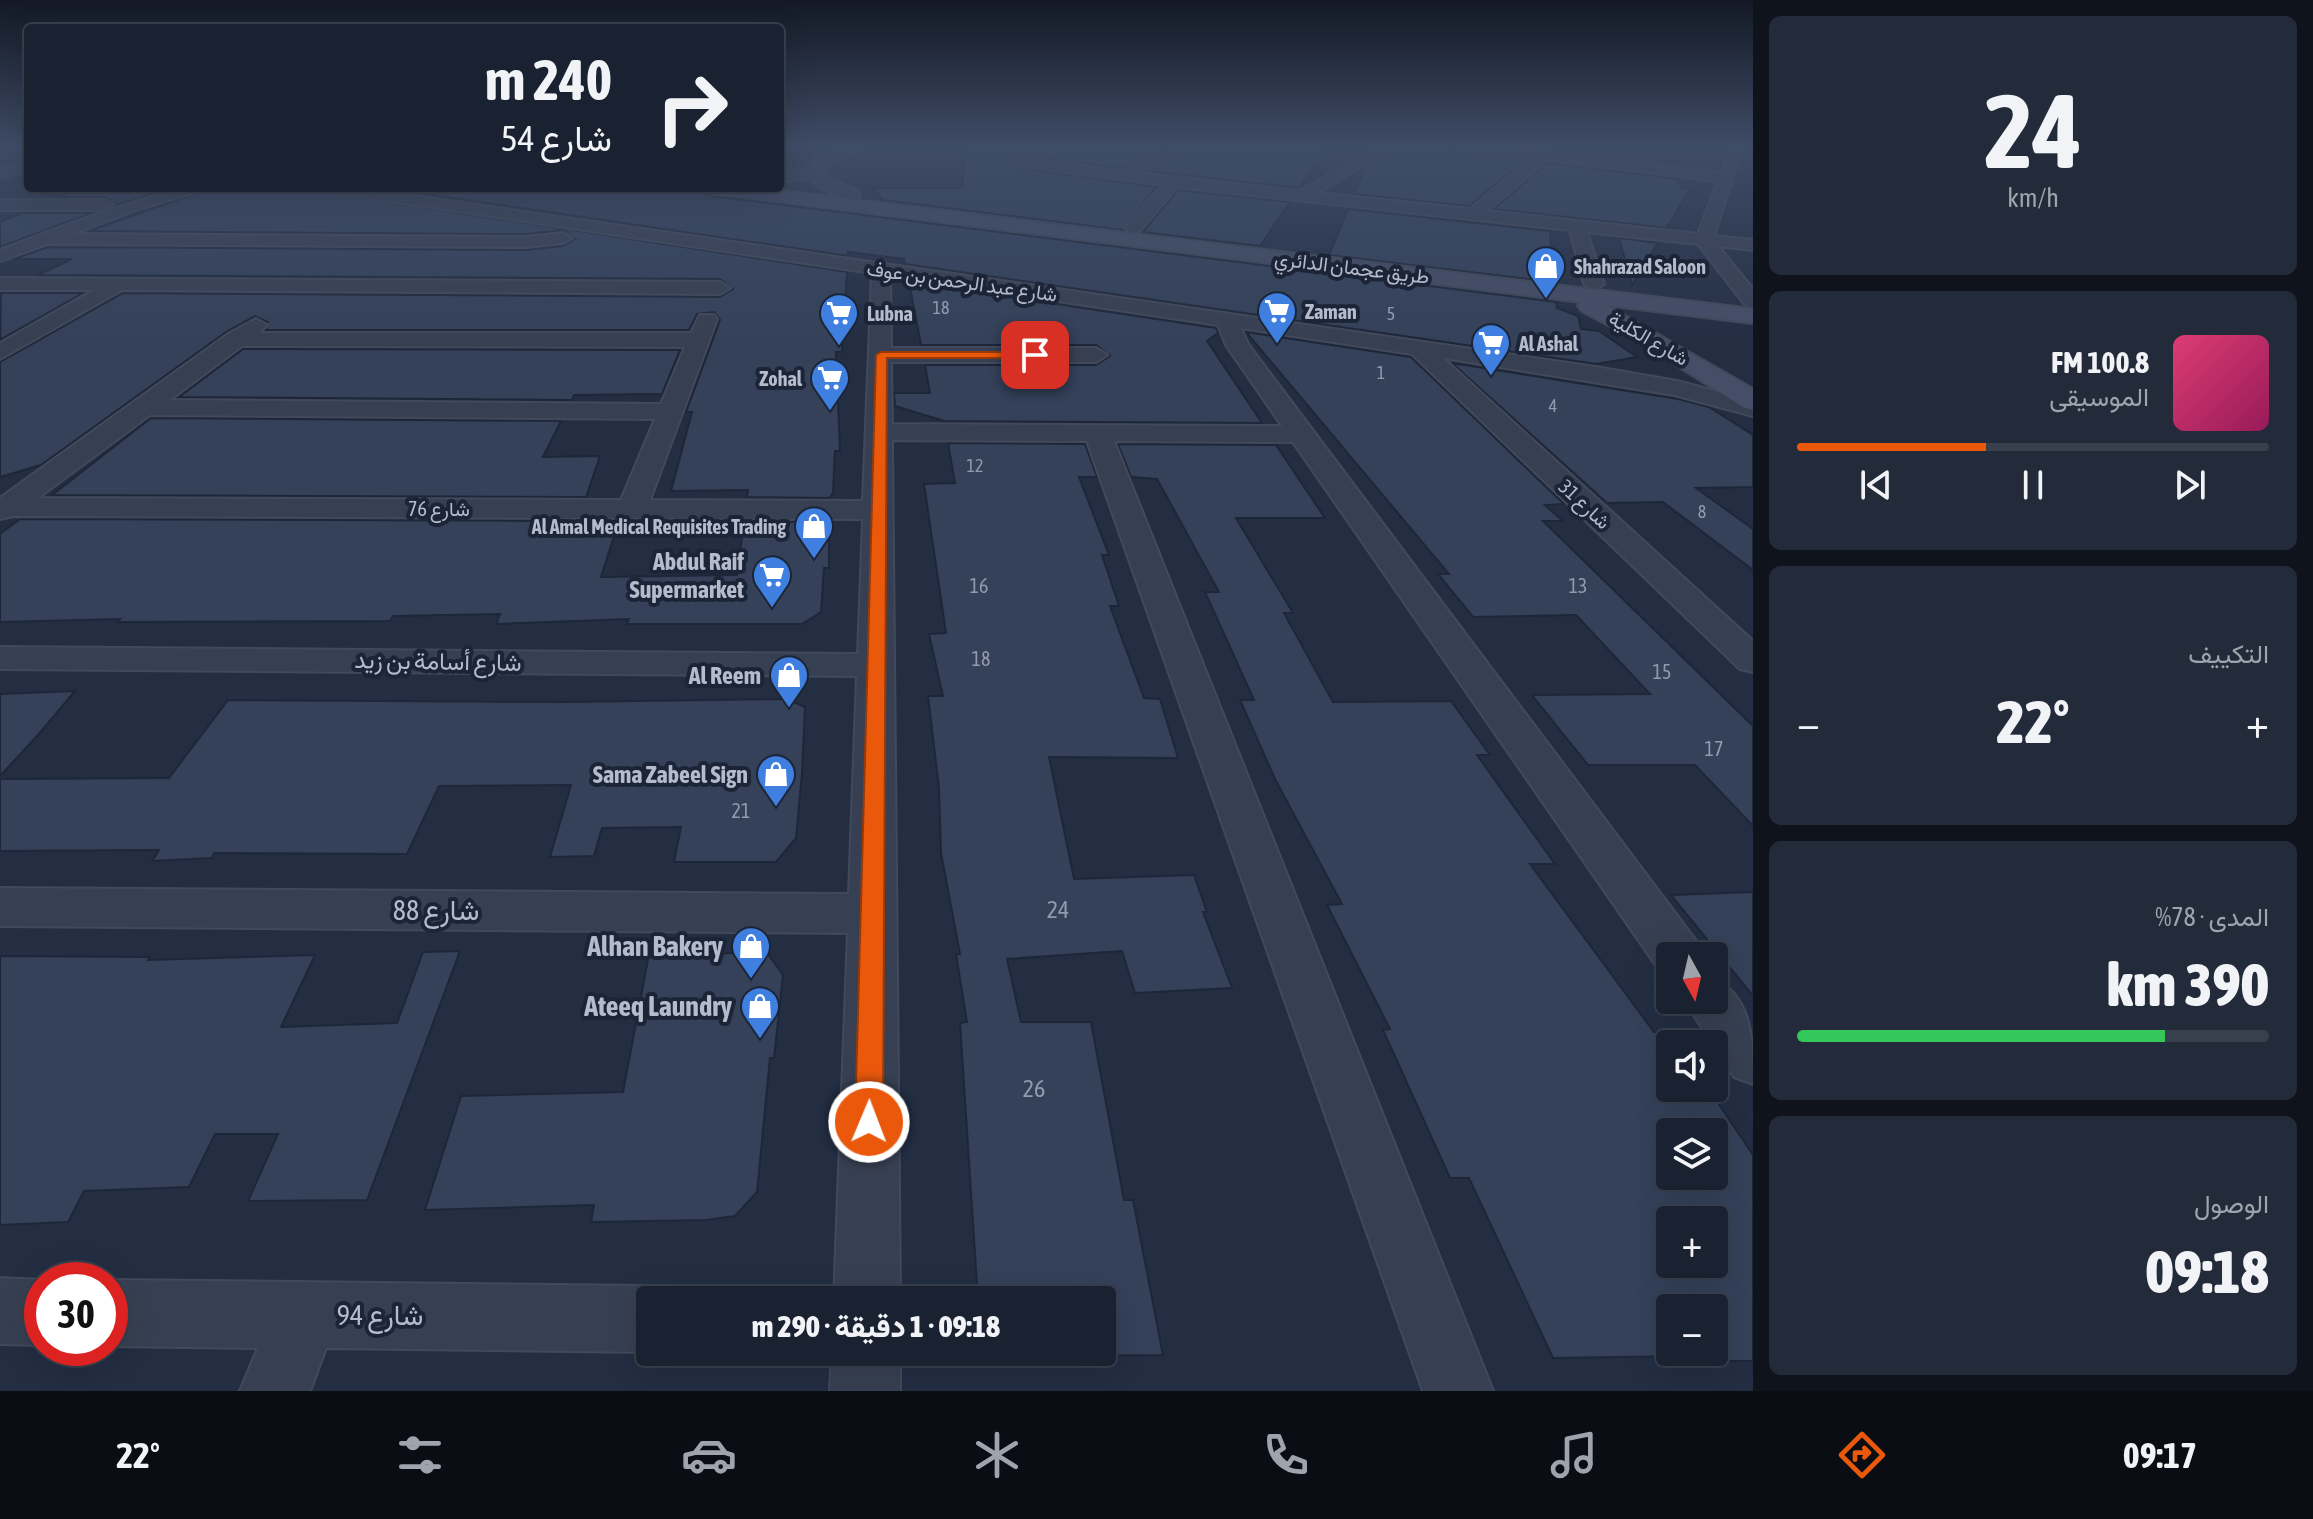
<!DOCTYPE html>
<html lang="ar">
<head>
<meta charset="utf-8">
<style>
	body { margin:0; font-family:"Asap Condensed",Vazirmatn,sans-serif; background:#232a3a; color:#f1f3f6; direction:rtl; height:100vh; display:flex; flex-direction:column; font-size:30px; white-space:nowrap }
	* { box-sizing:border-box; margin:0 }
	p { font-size:26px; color:#9fa4ac }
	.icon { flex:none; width:44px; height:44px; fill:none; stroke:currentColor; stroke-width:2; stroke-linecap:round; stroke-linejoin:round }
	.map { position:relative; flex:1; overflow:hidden; direction:ltr }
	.side { display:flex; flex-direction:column; gap:16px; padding:16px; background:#0e131c; width:560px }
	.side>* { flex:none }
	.banner { position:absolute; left:24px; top:24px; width:760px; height:168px; border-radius:8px; box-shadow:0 8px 32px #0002,0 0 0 2px #383f4d; direction:rtl; background:#1a2232; color:#f1f3f6; overflow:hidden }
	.needle { width:52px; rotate:172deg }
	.fabs { position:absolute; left:1656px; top:942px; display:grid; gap:16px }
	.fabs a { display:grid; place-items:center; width:72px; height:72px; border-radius:8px; background:#1a2232; box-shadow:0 8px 32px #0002,0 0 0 2px #383f4d; font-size:40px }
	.speed { position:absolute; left:24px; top:1262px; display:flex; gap:16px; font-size:40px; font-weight:700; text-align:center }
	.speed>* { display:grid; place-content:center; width:104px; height:104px; border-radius:50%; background:#1a2232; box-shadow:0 8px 32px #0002,0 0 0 2px #383f4d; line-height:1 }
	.speed .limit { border:12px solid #d22; background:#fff; color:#111 }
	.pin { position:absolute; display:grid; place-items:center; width:68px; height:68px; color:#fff; margin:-34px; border-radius:16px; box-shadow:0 4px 12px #0006 }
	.me { position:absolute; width:88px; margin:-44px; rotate:1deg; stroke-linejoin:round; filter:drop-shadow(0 0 6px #0008) }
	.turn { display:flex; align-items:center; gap:28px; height:168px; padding:0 40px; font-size:36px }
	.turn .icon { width:104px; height:104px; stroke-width:2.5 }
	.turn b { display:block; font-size:56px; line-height:68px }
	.big { font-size:60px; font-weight:800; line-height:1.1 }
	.side .tile { flex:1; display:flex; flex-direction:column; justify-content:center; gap:12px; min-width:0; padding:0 28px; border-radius:12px; background:#232a3a }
	.side .dial { align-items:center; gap:0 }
	.dial b { font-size:104px; line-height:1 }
	.song { display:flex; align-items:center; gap:24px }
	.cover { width:96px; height:96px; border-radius:12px; background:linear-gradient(135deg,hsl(340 70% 55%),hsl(330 70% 35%)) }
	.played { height:8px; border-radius:4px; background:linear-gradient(90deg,#ea580c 40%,#383f4d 40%) }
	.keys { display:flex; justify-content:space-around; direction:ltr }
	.heat { display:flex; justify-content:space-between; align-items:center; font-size:44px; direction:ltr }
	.charge { height:12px; border-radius:6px; background:linear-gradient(90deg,#34c759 78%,#383f4d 0) }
	.trip { position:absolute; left:636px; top:1286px; width:480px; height:80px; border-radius:8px; background:#1a2232; box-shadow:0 8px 32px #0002,0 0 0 2px #383f4d; font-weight:800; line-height:80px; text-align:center; direction:rtl }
	.tab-bar { display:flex; height:128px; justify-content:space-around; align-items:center; background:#0a0e14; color:#9fa4ac }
	.tab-bar .icon { width:56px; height:56px }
	.tab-bar .selected { color:#ea580c }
	.tab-bar b { font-size:36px; color:#f1f3f6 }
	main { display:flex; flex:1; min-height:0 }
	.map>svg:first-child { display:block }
	.building { fill:#344159; stroke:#1e2739; stroke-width:2; fill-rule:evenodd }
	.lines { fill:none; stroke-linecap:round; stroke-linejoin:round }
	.minor-casing { stroke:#41495b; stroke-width:4 }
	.tertiary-casing { stroke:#41495b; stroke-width:4 }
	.secondary-casing { stroke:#41495b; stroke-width:4 }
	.minor { fill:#374052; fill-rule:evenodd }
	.tertiary { fill:#374052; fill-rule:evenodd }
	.secondary { fill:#454e66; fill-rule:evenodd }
	.route { fill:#ea580c; stroke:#983908; stroke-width:2 }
	.labels { text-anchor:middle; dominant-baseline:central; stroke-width:8; stroke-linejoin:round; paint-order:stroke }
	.far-number-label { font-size:18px; fill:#929aae }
	.far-poi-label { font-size:20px; font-weight:bold; fill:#b4bbcc; stroke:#1c2537; text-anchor:start }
	.far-street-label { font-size:20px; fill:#b4bbcc; stroke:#1c2537 }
	.number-label { font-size:20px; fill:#929aae }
	.poi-label { font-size:24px; font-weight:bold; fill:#b4bbcc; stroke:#1c2537; text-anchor:end }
	.street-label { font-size:24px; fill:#b4bbcc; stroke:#1c2537 }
	.near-number-label { font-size:24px; fill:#929aae }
	.near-street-label { font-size:28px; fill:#b4bbcc; stroke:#1c2537 }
	.near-poi-label { font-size:28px; font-weight:bold; fill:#b4bbcc; stroke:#1c2537; text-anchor:end }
</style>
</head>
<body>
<main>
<section class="side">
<div class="tile dial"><b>24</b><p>km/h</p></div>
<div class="tile">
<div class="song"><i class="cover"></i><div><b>100.8 FM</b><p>الموسيقى</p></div></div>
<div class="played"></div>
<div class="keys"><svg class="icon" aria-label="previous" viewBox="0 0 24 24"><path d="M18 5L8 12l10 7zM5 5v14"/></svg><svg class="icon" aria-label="pause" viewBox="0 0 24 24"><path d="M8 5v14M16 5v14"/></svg><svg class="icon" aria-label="next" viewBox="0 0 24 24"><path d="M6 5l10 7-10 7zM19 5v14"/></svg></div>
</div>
<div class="tile"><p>التكييف</p>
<div class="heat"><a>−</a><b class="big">22°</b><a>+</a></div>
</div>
<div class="tile"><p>المدى · 78%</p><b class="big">390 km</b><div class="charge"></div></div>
<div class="tile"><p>الوصول</p><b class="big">09:18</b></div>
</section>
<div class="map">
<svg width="1753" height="1391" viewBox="0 0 1753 1391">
	<rect width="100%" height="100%" fill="#232e43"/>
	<g class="building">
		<path d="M966 145H1029L1015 151 1013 167 1156 187 1123 230 883 200 873 188H962Z"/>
		<path d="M1056 145H1178L1119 168 1037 157Z"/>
		<path d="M1205 145H1328L1299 188 1149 171Z"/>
		<path d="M1397 145H1426L1525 160 1469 206 1354 194 1365 167Z"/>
		<path d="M1548 163 1680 179 1678 182 1684 183 1681 188 1690 189 1667 228 1494 209Z"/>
		<path d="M83 188H172L116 205 105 197H61Z"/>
		<path d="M212 188H236L237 192H322L847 272 842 352H836L840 451H835L833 493 829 498 747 497 748 490 671 491 692 412H686L720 320 714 312 697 314 689 330H266L268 322 255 316 226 332 41 465 0 477V362L123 293 720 297 733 289 720 279 38 275 72 259H14L48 247 526 250 563 246 575 239 563 230 526 234 89 231Z"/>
		<path d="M385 188H681L712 196 1556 302 1557 308 1578 316 1581 329 1599 331 1637 357 1596 364 905 264 904 259 848 252V256Z"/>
		<path d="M1178 190 1290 202 1260 246 1143 232Z"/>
		<path d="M1348 209 1550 231 1553 282 1329 255Z"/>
		<path d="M22 213H92L0 247V222Z"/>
		<path d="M1619 238 1658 243 1632 285Z"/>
		<path d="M909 282 1216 328 1218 333 1207 341 1262 423 944 421 895 406 894 393H930L925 365H1096L1110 356 1096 345H921Z"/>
		<path d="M1 293H83L0 340Z"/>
		<path d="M1246 332 1411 357 1564 504 1545 505 1563 521H1543L1753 726V826L1695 765H1588L1532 695 1650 694 1576 615 1473 617 1438 574H1449Z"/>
		<path d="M243 349 680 350 662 394 574 395 572 400 179 397Z"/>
		<path d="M1452 363 1678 399 1709 407 1753 435V487L1696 488 1753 529V570L1663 502 1607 503Z"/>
		<path d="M151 418 561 421 543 457 600 456 586 497 52 495Z"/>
		<path d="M948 443 1085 444 1097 477H1079L1109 555H1102L1119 606H1110L1144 698 1160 699 1178 758 1049 757 1074 879 1194 875 1207 912H1203L1232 988 1135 993 1122 951 1007 959 1021 1022H1091L1124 1200H1133L1163 1355 982 1357 981 1352H1102V1300H978L960 1023 967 1022 956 954H960L941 853 939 788 928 696H943L929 634 946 633 924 484 955 483Z"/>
		<path d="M1118 444 1276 445 1325 518H1236L1293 613H1284L1333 702 1451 701 1490 755H1477L1555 864H1530L1654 1032H1671L1679 1044H1670V1088H1708L1753 1155V1361H1685L1683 1356 1553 1358 1469 1178H1450L1383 1030 1390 1029 1327 905 1342 904 1275 779 1240 700H1254L1205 592H1219L1157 479 1131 477ZM1670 1132H1714V1176H1670ZM1670 1220H1714V1264H1670ZM1670 1308H1714V1352H1670Z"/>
		<path d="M20 519 619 521 601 577 737 575 744 522H829V568H824L821 612 802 624H627L629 619 496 624 500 614 393 616 390 621 117 622 120 619 0 622V534Z"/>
		<path d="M75 691 38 735 0 776V694Z"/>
		<path d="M787 699 805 707 802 773 796 838 776 862H674L681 827 602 828 594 856 550 857 571 785 439 786 407 854 214 853 212 858 152 861 159 850 0 851V779L169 778 228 700 565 702Z"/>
		<path d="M1753 892V996L1671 895Z"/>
		<path d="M460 951 367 1200 248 1201 278 1134H215L189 1187 84 1191 68 1222 0 1225V956L150 957 148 960 315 955 281 1027 397 1023 423 952Z"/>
		<path d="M767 953 783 975 774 1058H770L757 1192 735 1216 706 1220 591 1222 594 1205 425 1210 461 1096 623 1092 649 954Z"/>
	</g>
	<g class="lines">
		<g class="minor-casing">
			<g id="minor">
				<path d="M1036 145H1053L1027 159 1119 171 1185 145H1202L1138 173 1300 191 1379 145H1394L1318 193 1470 209 1532 158 1460 149 1454 145H1489L1721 173 1733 145H1743L1714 236 1753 240V250L1718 246 1753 289V308L1746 306 1698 244 1587 232 1604 284 1594 290 1584 284 1570 230 1177 187 1139 232 1133 233 1125 228 1162 185 1015 165 1016 154ZM1547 160 1718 181 1698 234 1487 211Z"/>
				<path d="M28 161V170L0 178V169Z"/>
				<path d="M184 188H209L138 209 73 234 526 237 563 233 572 238 563 243 526 247 47 244 0 261V250C61 227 121 204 184 188Z"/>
				<path d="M321 188H359L1596 367 1677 381 1753 401V416L1674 395 1443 358 1753 641V672L1740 669 1412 354 1241 328 1248 344 1696 941 1703 956H1670V974L1660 971 1293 442 1114 441 1493 1391H1423L1087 441 892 440 900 1300H834L848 933 0 926V888L849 894 857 676 0 669V647L858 654 863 519 14 516 0 519V498L228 334 256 319 267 325 259 333H691L700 315H714L717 319 650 500 863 501 872 273 328 192ZM890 276 1218 325 1226 345 1282 426 892 424 891 362H1096L1107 355 1096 348H891ZM242 346 685 347 661 404 170 400ZM150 415 655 419 621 500 38 498Z"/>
				<path d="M0 200H105L113 205 105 210H0Z"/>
				<path d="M0 278 720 282 730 288 720 294 122 290 0 359V343L94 290H0Z"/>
				<path d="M1714 979C1753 996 1753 1043 1753 1084L1734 1077 1684 1000H1714Z"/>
				<path d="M0 1278 44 1280 42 1345 0 1344Z"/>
				<path d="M110 1280 650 1286 673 1296 675 1300H650V1352L326 1348 310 1391H240L258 1348 110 1346Z"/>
				<path d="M832 1352H900V1391H830Z"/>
			</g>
		</g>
		<g class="tertiary-casing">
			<path id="tertiary" d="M851 145H873L828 163 822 171 832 180 859 191V199C842 202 821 189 809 178L780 182V172L808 168 816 157Z"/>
		</g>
		<g class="secondary-casing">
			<path id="secondary" d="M703 188H755L1753 309V323L1606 305 1753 389V410L1743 407 1642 343 1582 311 1578 306 1581 302 712 193Z"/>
		</g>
		<use href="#minor" class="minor"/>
		<use href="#tertiary" class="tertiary"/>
		<use href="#secondary" class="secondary"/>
	</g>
	<linearGradient id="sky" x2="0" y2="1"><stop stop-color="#131925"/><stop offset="0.43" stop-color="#3f4c66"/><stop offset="1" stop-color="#3f4c66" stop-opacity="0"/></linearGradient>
	<rect width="1753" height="339" fill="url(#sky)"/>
	<path class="route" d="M881 352H1035L1040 355 1035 358H887L883 1122 879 1131 869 1135 859 1131 855 1122 876 355Z"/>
	<defs>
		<g id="shop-pin" transform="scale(2)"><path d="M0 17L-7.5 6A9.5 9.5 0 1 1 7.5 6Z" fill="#3f7fe0" stroke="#1c2537"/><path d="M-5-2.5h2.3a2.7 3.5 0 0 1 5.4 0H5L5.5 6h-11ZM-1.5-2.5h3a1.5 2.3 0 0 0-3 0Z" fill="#fff"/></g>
		<g id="supermarket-pin" transform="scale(2)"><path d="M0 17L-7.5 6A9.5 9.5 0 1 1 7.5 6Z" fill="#3f7fe0" stroke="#1c2537"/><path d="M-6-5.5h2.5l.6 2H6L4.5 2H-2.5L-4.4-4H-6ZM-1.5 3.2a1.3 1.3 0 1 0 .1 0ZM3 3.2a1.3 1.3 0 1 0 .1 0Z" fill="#fff"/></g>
	</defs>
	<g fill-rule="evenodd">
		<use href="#shop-pin" x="1546" y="266"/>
		<use href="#supermarket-pin" x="1277" y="311"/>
		<use href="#supermarket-pin" x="839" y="313"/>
		<use href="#supermarket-pin" x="1491" y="343"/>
		<use href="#supermarket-pin" x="830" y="378"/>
		<use href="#shop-pin" x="814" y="526"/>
		<use href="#supermarket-pin" x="772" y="575"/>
		<use href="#shop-pin" x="789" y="675"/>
		<use href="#shop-pin" x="776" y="774"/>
		<use href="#shop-pin" x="751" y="946"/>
		<use href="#shop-pin" x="760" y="1006"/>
	</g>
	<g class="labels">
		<g class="far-number-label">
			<text x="941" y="307">18</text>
			<text x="1391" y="313">5</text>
			<text x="1381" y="372">1</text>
			<text x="1553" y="405">4</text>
			<text x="975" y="465">12</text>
			<text x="1702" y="511">8</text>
		</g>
		<g class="far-poi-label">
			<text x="1574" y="266">Shahrazad Saloon</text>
			<text x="1305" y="311">Zaman</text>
			<text x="867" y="313">Lubna</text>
			<text x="1519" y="343">Al Ashal</text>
			<text x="802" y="378" text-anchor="end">Zohal</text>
			<text x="786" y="526" text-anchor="end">Al Amal Medical Requisites Trading</text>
		</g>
		<g class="far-street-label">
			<text transform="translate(1352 267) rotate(7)">طريق عجمان الدائري</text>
			<text transform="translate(962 281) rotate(8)">شارع عبد الرحمن بن عوف</text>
			<text transform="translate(1649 338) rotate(30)">شارع الكلية</text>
			<text transform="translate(1585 504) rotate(43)">شارع 31</text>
			<text x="439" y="508">شارع 76</text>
		</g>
		<g class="number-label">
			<text x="979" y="585">16</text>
			<text x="1578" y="585">13</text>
			<text x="981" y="658">18</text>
			<text x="1662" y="671">15</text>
			<text x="1714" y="748">17</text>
			<text x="741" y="810">21</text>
		</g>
		<g class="poi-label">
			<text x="744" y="561">Abdul Raif<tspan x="744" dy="28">Supermarket</tspan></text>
			<text x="761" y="675">Al Reem</text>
			<text x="748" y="774">Sama Zabeel Sign</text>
		</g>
		<g class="street-label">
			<text transform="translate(438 661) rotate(1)">شارع أسامة بن زيد</text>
		</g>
		<g class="near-number-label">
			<text x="1058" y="909">24</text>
			<text x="1034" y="1088">26</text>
		</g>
		<g class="near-street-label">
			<text x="436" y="910">شارع 88</text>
			<text x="380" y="1315">شارع 94</text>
		</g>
		<g class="near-poi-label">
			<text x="723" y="946">Alhan Bakery</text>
			<text x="732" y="1006">Ateeq Laundry</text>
		</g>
	</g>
</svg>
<div class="fabs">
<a><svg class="needle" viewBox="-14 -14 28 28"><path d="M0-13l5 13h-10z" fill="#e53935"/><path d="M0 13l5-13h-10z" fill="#9fa4ac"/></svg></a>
<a><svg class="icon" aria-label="sound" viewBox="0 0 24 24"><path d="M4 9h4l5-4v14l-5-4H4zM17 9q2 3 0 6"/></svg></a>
<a><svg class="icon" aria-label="layers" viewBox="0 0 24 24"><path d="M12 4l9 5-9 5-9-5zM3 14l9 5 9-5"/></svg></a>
<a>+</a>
<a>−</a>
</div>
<div class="speed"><div class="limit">30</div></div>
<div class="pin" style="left:1035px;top:355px;background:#d93025"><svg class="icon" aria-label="arrive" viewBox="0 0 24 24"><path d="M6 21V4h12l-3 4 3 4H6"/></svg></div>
<svg class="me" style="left:869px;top:1122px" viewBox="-20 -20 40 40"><circle r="17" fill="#ea580c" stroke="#fff" stroke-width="3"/><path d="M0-11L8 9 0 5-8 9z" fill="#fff"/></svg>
<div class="trip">09:18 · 1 دقيقة · 290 m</div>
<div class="banner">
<div class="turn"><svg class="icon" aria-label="right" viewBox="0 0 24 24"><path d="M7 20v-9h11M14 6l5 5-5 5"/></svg><div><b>240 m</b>شارع 54</div></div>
</div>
</div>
</main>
<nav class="tab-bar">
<b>09:17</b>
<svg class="icon selected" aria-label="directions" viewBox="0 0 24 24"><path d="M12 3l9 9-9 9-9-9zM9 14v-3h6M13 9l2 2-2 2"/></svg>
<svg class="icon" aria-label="music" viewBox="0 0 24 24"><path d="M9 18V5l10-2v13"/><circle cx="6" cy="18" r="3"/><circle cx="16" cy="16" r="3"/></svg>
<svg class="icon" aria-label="phone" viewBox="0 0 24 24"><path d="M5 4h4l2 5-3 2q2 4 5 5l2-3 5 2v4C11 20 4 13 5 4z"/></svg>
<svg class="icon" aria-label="climate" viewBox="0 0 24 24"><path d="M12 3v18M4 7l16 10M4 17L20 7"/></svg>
<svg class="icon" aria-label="car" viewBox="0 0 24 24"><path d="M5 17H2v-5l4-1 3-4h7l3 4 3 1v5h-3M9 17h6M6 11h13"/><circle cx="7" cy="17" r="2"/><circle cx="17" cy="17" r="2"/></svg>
<svg class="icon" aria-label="filters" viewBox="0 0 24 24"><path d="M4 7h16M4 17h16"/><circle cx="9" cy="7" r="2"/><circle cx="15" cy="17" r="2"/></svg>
<b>22°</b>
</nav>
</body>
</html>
